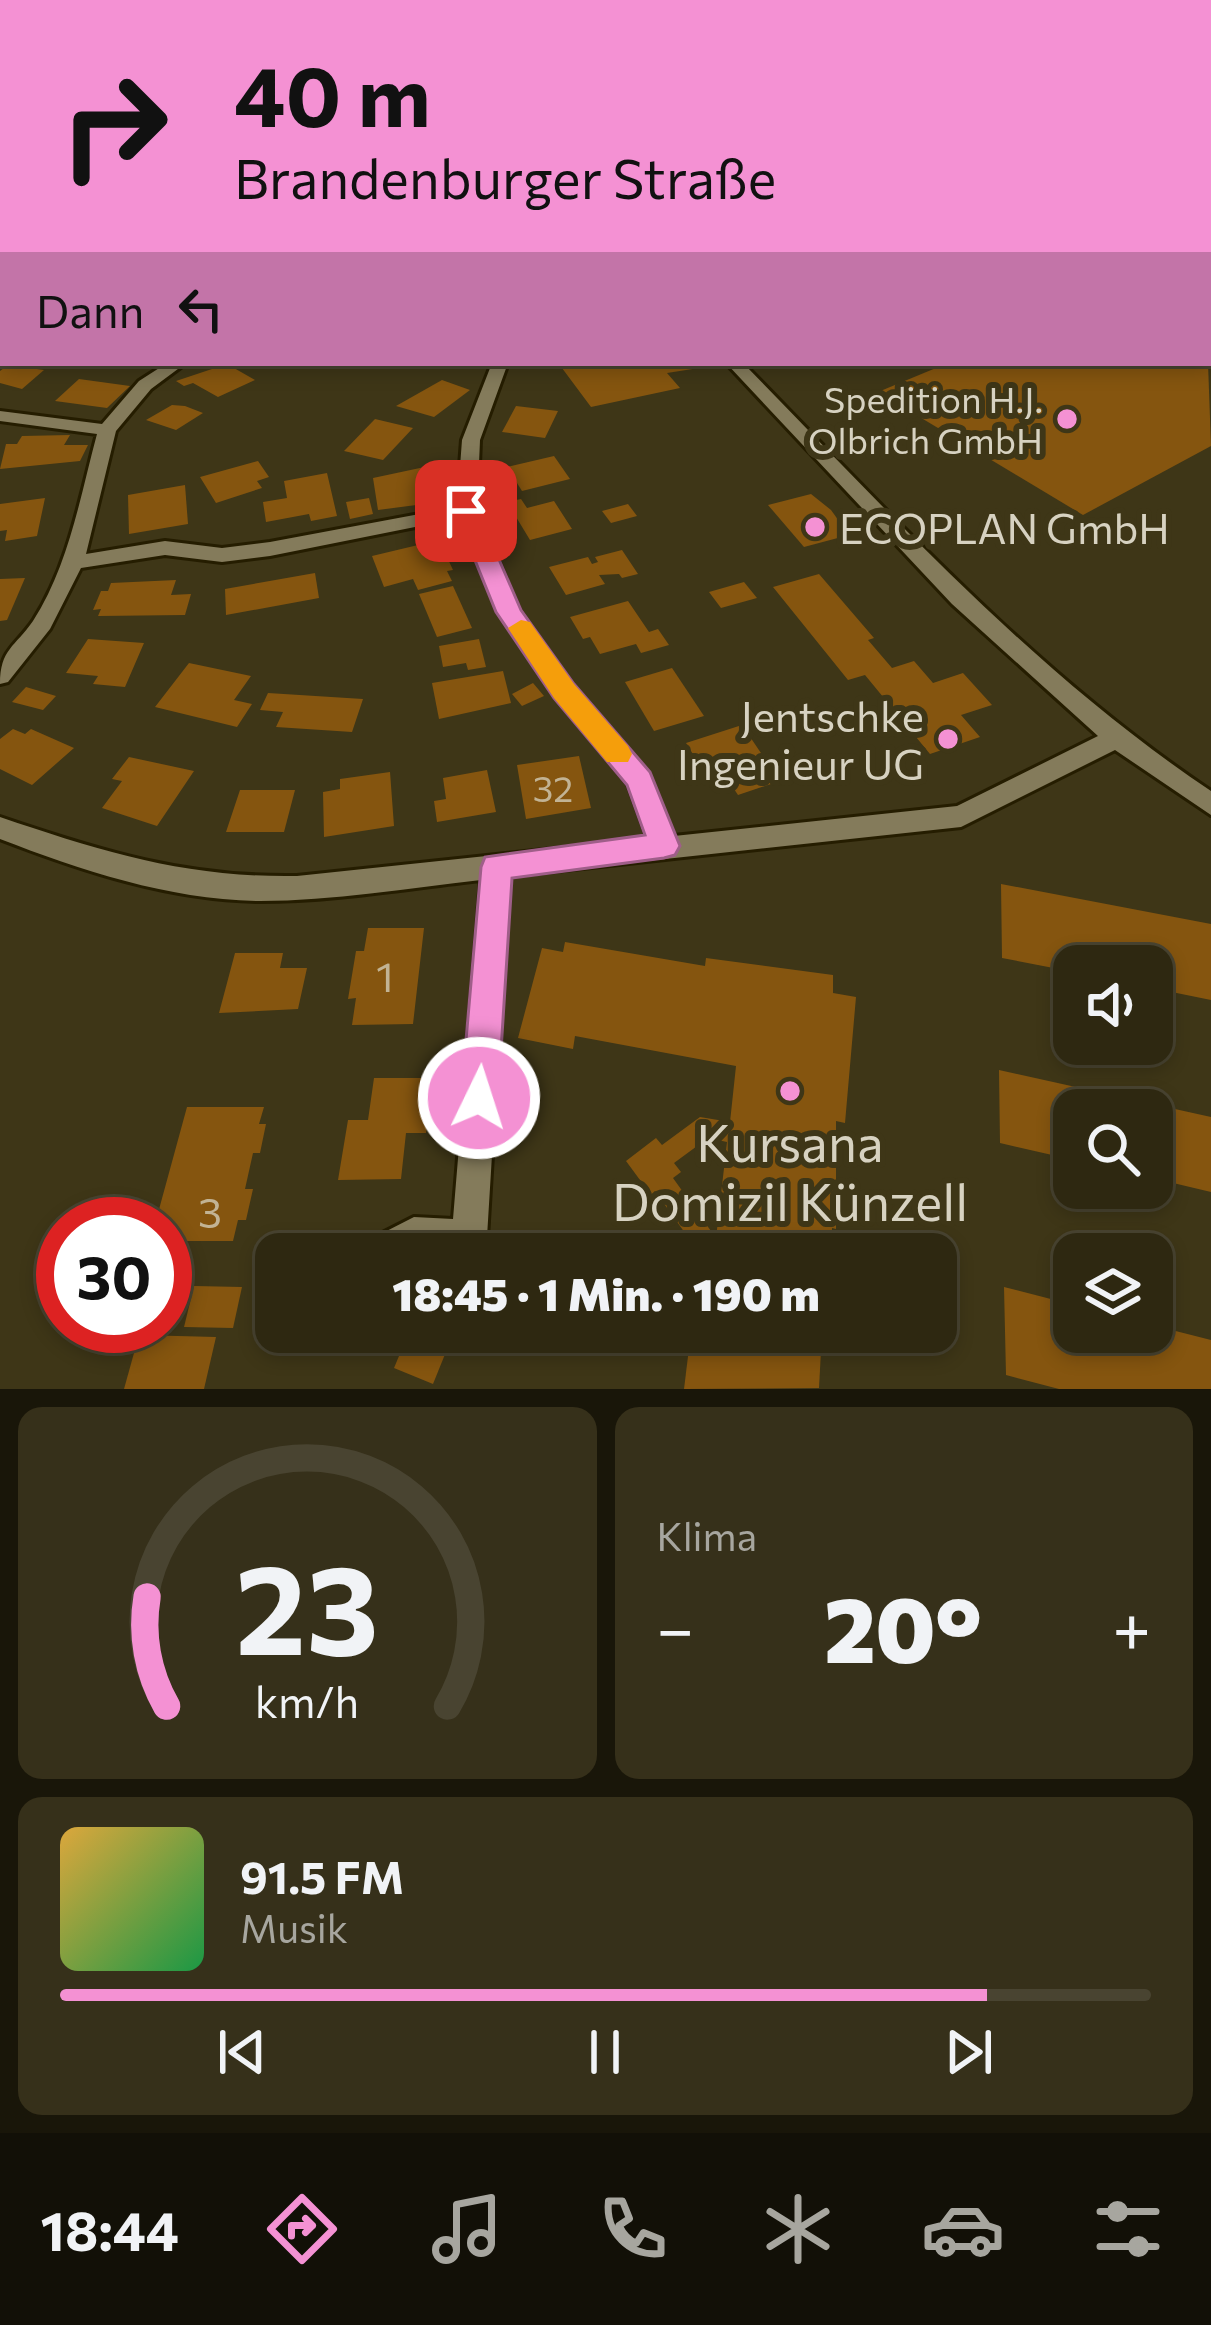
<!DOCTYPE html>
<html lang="de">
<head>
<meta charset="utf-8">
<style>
	body { margin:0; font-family:Commissioner,sans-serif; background:#36301a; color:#f1f3f6; height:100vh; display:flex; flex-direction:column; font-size:45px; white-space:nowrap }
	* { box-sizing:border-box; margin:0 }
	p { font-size:39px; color:#a7a69f }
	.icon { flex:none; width:66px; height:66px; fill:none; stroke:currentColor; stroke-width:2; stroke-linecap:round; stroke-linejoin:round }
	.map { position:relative; height:1389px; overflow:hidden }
	.side { display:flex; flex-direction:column; gap:18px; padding:18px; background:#191609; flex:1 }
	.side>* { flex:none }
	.hud { position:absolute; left:0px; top:0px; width:1212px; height:366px; box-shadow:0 6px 18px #0003,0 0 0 3px #494431; background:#f491d3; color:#111; overflow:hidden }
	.controls { position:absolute; left:1053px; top:945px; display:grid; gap:24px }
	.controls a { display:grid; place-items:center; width:120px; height:120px; border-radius:24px; background:#2e2811; box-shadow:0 6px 18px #0003,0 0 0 3px #494431; font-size:60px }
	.speed { position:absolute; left:36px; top:1197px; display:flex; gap:24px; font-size:60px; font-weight:700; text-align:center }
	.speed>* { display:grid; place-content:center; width:156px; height:156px; border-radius:50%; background:#2e2811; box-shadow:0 6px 18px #0003,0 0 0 3px #494431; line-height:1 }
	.speed .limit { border:18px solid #d22; background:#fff; color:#111 }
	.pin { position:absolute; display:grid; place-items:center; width:102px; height:102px; color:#fff; margin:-51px; border-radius:24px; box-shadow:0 6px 18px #0006 }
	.me { position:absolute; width:132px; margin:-66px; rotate:4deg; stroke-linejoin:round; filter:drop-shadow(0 0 9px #0008) }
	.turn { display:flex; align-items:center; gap:42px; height:252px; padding:0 36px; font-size:54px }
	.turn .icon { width:156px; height:156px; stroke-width:2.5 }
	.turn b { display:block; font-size:84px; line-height:102px }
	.then { display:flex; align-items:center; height:114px; padding:0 36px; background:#0003; gap:24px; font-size:45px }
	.big { font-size:90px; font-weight:800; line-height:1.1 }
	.side .card { flex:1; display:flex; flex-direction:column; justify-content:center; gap:18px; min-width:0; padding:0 42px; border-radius:24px; background:#36301a }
	.side .dial { align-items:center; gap:0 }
	.dial svg { height:312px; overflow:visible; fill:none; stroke:#494431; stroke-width:7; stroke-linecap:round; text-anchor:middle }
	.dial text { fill:#f1f3f6; stroke:none }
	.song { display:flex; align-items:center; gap:36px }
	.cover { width:144px; height:144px; border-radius:18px; background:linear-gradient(135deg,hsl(40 70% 55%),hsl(140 70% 35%)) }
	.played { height:12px; border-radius:6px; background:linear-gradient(90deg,#f491d3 85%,#494431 85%) }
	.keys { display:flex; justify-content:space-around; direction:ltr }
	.heat { display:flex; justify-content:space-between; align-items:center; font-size:66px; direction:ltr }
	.side .tiles { flex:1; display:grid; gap:18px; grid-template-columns:1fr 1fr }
	.card:last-child { grid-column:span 2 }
	.trip { position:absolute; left:255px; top:1233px; width:702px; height:120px; border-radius:24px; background:#2e2811; box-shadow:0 6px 18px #0003,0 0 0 3px #494431; font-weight:800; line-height:120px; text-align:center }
	.menu { display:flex; height:192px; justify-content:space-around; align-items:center; background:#121007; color:#a7a69f }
	.menu .icon { width:84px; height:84px }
	.menu .selected { color:#f491d3 }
	.menu b { font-size:54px; color:#f1f3f6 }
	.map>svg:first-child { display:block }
	.building { fill:#85550f; fill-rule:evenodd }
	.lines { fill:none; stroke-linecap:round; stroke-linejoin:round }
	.street-casing { stroke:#251d00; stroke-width:6 }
	.secondary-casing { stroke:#251d00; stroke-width:6 }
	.primary-casing { stroke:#251d00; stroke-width:6 }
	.street { fill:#847b5b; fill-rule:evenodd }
	.secondary { fill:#6f8b84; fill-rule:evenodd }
	.primary { fill:#599aad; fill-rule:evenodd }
	.route { fill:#f491d3; stroke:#9f5e89; stroke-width:3 }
	.slow { fill:#f59e0b }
	.poi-dot { fill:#f491d3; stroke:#3e3617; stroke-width:4.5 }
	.labels { text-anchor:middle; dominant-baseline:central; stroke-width:12; stroke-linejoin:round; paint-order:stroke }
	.far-poi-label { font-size:36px; fill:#d7d2c1; stroke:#3e3617; text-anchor:end }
	.number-label { font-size:36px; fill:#c2b394 }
	.poi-label { font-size:42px; fill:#d7d2c1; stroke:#3e3617; text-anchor:start }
	.near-number-label { font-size:42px; fill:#c2b394 }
	.near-poi-label { font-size:51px; fill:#d7d2c1; stroke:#3e3617 }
</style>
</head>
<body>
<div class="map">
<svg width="1211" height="1389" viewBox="0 0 1211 1389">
	<rect width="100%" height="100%" fill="#3e3617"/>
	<g class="building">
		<path d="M694 363 699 368 667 373 680 388 591 407 559 364Z"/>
		<path d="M948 363H1208L1211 446 1083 515 878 392Z"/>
		<path d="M227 364 255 380 218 397 193 383 184 386 176 381Z"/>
		<path d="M8 365 44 370 22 389 0 383V371Z"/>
		<path d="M79 379 130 386 107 408 55 401Z"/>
		<path d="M442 380 470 390 434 417 396 406Z"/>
		<path d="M172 405 185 406 203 413 176 430 146 420Z"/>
		<path d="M516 406 558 411 545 438 502 432Z"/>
		<path d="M375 419 413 428 383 460 344 451Z"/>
		<path d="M70 435 64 445H88L80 461 0 469 6 444H17L22 436Z"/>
		<path d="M554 456 570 479 522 491 507 467Z"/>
		<path d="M258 461 269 477 257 481 262 488 216 503 200 477Z"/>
		<path d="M434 465 440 486 420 489 424 504 378 510 373 478Z"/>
		<path d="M327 473 337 516 311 521 309 514 266 522 263 502 287 498 284 481Z"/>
		<path d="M185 485 188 524 129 534 128 495Z"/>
		<path d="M811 494 831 510 849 535 804 547 768 505Z"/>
		<path d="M45 498 37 536 5 541 7 530 0 531V504Z"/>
		<path d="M369 498 373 514 350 519 346 502Z"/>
		<path d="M521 499 527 508 554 501 572 529 530 540 507 502Z"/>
		<path d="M628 504 637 516 611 523 602 511Z"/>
		<path d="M439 540 453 570 447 571 452 581 418 590 413 579 384 587 372 556Z"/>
		<path d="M622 550 638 574 622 578 619 574 599 575 605 584 566 595 549 567 588 557 592 564 598 562 595 557Z"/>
		<path d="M315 573 319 598 226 615 225 589Z"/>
		<path d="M819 574 874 638 868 640 892 668 914 661 933 683 963 673 992 705 961 715 980 737 930 754 865 675 848 680 773 587Z"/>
		<path d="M25 578 7 620 0 621V579Z"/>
		<path d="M176 580 171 595 191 594 185 615 98 616 101 609 93 610 101 591H108L111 583Z"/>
		<path d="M744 582 757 598 721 608 709 592Z"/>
		<path d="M453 586 472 628 437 637 419 594Z"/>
		<path d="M628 601 649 632 658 629 669 645 641 653 636 644 600 654 590 637 583 639 570 617Z"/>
		<path d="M88 639 144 643 125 687 93 684 98 676 66 673Z"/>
		<path d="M479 639 486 667 468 670 466 663 443 667 439 646Z"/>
		<path d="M189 663 251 676 234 700 252 704 237 727 155 707Z"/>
		<path d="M672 668 704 716 654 731 625 682Z"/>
		<path d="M503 671 511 703 439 719 432 683Z"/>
		<path d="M533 683 544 696 522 706 512 694Z"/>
		<path d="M26 687 56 696 43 710 12 702Z"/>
		<path d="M268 693 363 699 352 732 276 727 283 712 260 710Z"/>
		<path d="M742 725 780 781 738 795 716 762 701 767 686 743Z"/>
		<path d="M13 729 25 734 31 729 74 748 32 785 0 769V739Z"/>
		<path d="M579 756 591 808 526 819 517 765Z"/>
		<path d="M129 757 194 771 157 826 102 808 122 781 112 779Z"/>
		<path d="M487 770 496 812 437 822 434 801 446 799 443 778Z"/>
		<path d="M390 772 394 826 324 837 323 792 340 789V779Z"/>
		<path d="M240 790H295L284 832H226Z"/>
		<path d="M1001 884 1211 924V1000L1152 988V966H1074V972L1002 958Z"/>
		<path d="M368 928H424L413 1024 352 1025 356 998 348 999 356 951H364Z"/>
		<path d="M565 942 705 966 706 958 833 975V993L856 997 845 1123 836 1121V1229L832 1228 831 1254H700L655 1191 651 1195 626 1161 656 1138 662 1145 700 1117 730 1122 736 1066 575 1036 573 1049 518 1038 542 948 563 952ZM708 1138 727 1142 716 1238 673 1178 681 1172 674 1163Z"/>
		<path d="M235 953H283L280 968H307L298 1009 219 1013Z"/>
		<path d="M999 1070 1211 1117V1192L1152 1178V1110H1074V1160L1000 1143Z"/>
		<path d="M374 1078H432L426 1133H406L401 1179 338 1180 348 1120H368Z"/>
		<path d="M187 1107H264L259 1124H266L260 1153H253L245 1189H253L246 1220H238L233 1241H180L178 1249H165V1224H155Z"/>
		<path d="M194 1286 242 1287 233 1328 184 1327Z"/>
		<path d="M1004 1287 1074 1305V1332H1152V1325L1211 1340V1389H1059L1006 1375Z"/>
		<path d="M409 1332H454L433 1384 394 1368Z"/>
		<path d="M691 1332H822L819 1388 684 1389Z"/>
		<path d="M139 1335 216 1337 204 1389H124Z"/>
	</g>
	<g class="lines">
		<g class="street-casing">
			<g id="street">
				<path d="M1071 0H1082L1085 3H1074Z"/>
				<path d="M3 37V43L0 44V38Z"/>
				<rect x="1209" y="91" width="2" height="7"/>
				<rect x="0" y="217" width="3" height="8"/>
				<path d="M0 248H3L0 257Z"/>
				<path d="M167 363H186L151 389 116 431 86 554 165 541 222 548 270 542 457 507 462 440 492 363H508L480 440 477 511 519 610 572 685 648 773 674 836 957 806 1098 736 952 604 726 363H743C892 515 1033 672 1211 791V815L1115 750 961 827 509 876 487 1237 482 1250 471 1254H362L367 1241 414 1217 453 1219 481 880C408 888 333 901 260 901 170 900 83 871 0 839V817C103 852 187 878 297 876L648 839 628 784 556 697 498 612 460 518 270 556 222 562 165 555 81 568 50 629 8 682 0 684C0 649 15 647 33 621 69 565 80 497 97 434L0 421V411L102 424 139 381Z"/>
			</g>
		</g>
		<g class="secondary-casing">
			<g id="secondary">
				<rect x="542" y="0" width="10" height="3"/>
				<rect x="1209" y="12" width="2" height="6"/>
				<rect x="0" y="23" width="3" height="6"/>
			</g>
		</g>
		<g class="primary-casing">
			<g id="primary">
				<path d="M570 0H586L590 3H574Z"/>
				<rect x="1209" y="234" width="2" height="10"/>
			</g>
		</g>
		<use href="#street" class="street"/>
		<use href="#secondary" class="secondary"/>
		<use href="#primary" class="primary"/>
	</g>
	<path class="route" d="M466 504 478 511 521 610 574 684 650 772 680 846 675 855 664 858 512 878 498 1098 492 1111 479 1116 466 1111 461 1098 481 867 485 857 645 835 627 785 554 698 496 612 455 511Z"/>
	<path class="slow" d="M521 620 530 622 574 684 628 746 632 754 628 762H607L554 698 508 628Z"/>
	<g class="poi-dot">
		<circle cx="1067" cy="419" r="12"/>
		<circle cx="815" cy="527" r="12"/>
		<circle cx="948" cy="739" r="12"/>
		<circle cx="790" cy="1091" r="12"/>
	</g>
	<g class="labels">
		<g class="far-poi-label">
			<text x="1043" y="398">Spedition H.J.<tspan x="1043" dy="41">Olbrich GmbH</tspan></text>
		</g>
		<g class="number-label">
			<text x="553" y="787">32</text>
		</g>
		<g class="poi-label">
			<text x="839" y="527">ECOPLAN GmbH</text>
			<text x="924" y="715" text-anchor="end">Jentschke<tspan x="924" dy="48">Ingenieur UG</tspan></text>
		</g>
		<g class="near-number-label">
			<text x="385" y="975">1</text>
			<text x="210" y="1211">3</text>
		</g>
		<g class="near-poi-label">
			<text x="790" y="1141">Kursana<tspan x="790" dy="59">Domizil Künzell</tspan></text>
		</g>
	</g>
</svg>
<div class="controls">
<a><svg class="icon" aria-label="sound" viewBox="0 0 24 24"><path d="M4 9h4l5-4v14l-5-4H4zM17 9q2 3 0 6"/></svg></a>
<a><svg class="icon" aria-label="search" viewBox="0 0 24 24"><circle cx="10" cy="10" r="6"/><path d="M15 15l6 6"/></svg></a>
<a><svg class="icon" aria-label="layers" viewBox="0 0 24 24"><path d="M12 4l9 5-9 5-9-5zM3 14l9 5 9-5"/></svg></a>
</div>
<div class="speed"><div class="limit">30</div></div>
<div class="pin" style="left:466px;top:511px;background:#d93025"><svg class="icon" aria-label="arrive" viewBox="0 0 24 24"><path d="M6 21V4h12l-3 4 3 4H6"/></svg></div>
<svg class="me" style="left:479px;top:1098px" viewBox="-20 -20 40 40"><circle r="17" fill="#f491d3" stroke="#fff" stroke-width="3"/><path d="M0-11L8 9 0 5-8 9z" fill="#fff"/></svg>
<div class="trip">18:45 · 1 Min. · 190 m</div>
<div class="hud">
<div class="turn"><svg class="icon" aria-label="right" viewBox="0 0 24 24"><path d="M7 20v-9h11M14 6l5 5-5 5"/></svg><div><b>40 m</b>Brandenburger Straße</div></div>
<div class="then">Dann<svg class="icon" aria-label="left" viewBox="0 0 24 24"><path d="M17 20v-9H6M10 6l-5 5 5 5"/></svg></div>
</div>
</div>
<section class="side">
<div class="tiles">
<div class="card dial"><svg viewBox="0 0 100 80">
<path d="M14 69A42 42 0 1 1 86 69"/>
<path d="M14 69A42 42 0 0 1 9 41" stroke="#f491d3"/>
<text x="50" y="56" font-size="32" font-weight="700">23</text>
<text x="50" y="72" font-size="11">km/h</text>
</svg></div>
<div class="card"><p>Klima</p>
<div class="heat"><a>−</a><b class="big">20°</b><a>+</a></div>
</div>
<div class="card">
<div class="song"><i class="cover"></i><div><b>91.5 FM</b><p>Musik</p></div></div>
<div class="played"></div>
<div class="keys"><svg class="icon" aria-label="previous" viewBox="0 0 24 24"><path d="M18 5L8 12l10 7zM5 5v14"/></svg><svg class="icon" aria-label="pause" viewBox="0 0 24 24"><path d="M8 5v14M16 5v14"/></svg><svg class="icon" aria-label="next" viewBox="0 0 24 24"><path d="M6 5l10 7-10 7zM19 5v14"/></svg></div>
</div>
</div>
</section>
<nav class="menu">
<b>18:44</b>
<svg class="icon selected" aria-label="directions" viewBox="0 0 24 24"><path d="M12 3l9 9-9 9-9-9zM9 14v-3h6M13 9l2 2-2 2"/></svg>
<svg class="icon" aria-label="music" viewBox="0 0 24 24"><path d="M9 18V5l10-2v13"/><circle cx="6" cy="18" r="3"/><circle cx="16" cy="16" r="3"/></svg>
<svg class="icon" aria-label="phone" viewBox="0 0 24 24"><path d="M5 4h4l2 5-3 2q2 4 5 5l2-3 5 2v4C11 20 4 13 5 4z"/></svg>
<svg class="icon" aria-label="climate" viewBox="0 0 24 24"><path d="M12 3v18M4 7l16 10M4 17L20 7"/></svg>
<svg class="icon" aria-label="car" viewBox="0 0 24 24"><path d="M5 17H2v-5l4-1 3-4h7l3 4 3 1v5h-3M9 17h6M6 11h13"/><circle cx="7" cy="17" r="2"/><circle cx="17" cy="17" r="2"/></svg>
<svg class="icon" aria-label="filters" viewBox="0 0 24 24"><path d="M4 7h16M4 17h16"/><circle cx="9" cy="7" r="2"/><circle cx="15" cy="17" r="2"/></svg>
</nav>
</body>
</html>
